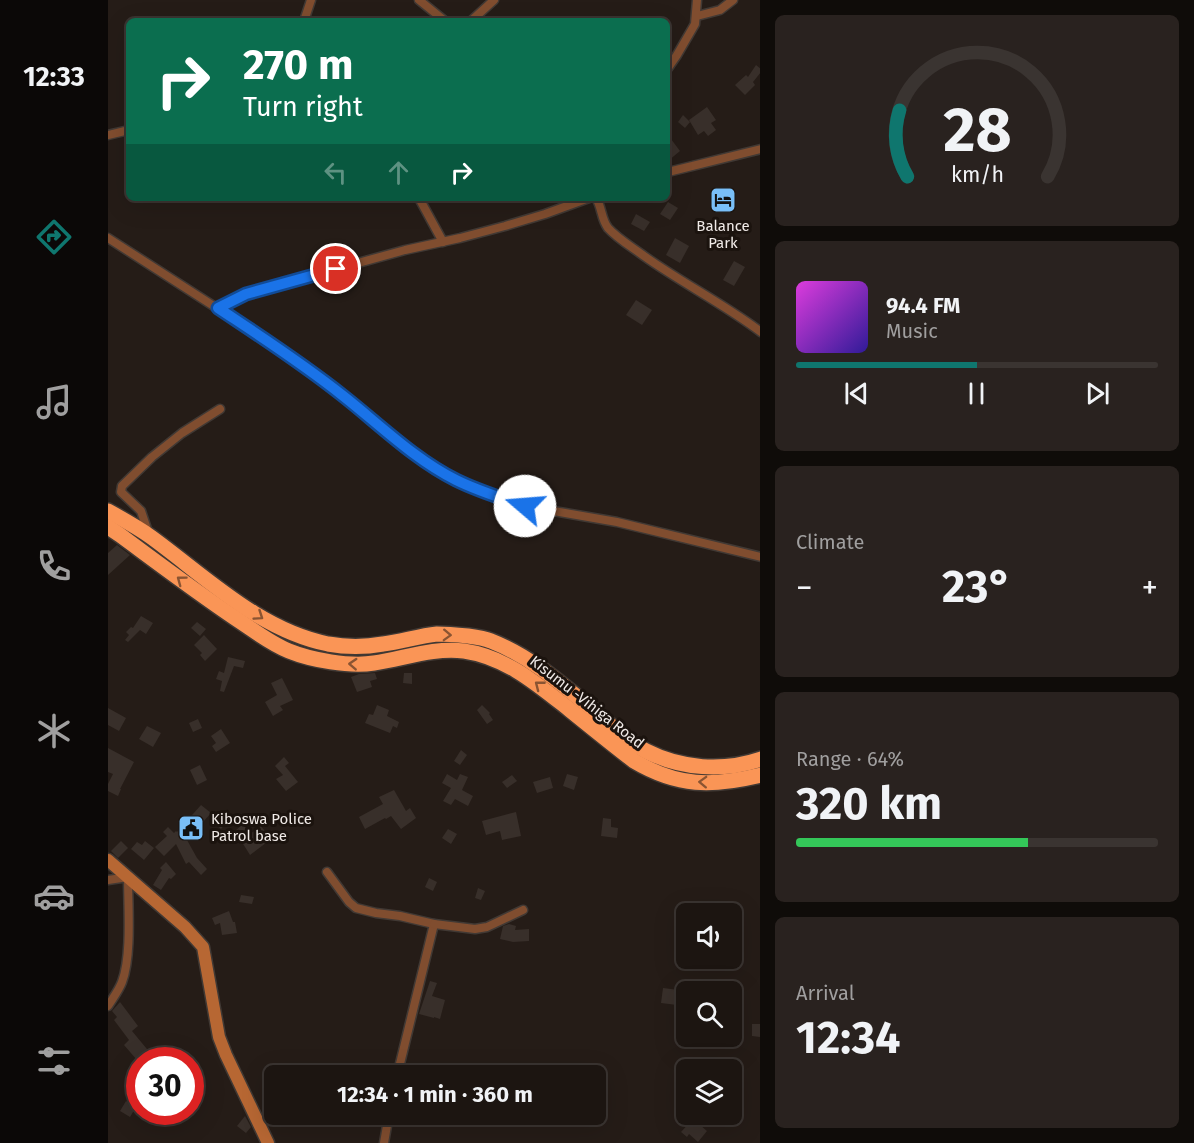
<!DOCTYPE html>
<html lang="en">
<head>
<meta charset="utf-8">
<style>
	body { margin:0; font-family:"Fira Sans",sans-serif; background:#29221f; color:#f1f3f6; height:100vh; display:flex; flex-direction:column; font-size:22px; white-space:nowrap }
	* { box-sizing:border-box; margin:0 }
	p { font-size:20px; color:#a09f9f }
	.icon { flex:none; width:33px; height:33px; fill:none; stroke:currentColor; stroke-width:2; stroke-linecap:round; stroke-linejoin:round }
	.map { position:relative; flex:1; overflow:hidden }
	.drawer { display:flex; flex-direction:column; gap:15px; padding:15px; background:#0f0c09; width:434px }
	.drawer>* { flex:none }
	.top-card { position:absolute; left:18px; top:18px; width:544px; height:183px; border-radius:9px; box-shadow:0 6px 24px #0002,0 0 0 2px #3a3431; background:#0b6e4f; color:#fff; overflow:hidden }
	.tools { position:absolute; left:568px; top:903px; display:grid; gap:12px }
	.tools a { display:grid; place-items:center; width:66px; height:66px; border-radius:9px; background:#1c1511; box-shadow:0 6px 24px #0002,0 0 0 2px #3a3431; font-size:30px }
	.speed { position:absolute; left:18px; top:1047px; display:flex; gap:12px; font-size:30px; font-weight:700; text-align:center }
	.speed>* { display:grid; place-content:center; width:78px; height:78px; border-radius:50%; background:#1c1511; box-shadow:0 6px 24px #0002,0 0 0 2px #3a3431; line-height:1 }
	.speed .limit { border:9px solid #d22; background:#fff; color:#111 }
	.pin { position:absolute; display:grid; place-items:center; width:51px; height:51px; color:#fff; margin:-26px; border:3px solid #fff; border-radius:50%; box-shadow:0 2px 6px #0007 }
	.me { position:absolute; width:66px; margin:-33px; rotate:288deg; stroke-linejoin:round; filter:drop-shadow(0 0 4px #0008) }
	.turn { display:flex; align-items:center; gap:21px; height:126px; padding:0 18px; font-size:27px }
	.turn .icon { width:78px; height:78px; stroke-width:2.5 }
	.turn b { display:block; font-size:42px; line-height:51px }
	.lanes { display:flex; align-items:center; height:57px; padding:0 18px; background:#0003; justify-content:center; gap:30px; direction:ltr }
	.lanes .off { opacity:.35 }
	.big { font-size:45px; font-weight:700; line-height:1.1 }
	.drawer .card { flex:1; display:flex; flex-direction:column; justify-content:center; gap:9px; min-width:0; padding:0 21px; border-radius:9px; background:#29221f }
	.drawer .dial { align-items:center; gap:0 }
	.dial svg { height:156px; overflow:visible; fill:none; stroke:#3a3431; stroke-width:7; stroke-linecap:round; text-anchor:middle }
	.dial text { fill:#f1f3f6; stroke:none }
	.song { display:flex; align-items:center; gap:18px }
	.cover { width:72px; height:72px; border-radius:9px; background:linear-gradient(135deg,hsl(300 70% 55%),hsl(250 70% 35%)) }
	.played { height:6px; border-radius:3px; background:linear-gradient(90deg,#0f766e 50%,#3a3431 50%) }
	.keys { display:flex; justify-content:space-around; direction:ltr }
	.heat { display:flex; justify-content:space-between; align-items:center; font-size:33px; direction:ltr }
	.charge { height:9px; border-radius:4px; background:linear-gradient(90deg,#34c759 64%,#3a3431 0) }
	.trip { position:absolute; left:156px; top:1065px; width:342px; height:60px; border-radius:9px; background:#1c1511; box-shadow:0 6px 24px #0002,0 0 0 2px #3a3431; font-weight:700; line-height:60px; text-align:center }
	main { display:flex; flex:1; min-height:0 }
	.tabs { display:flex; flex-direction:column; width:108px; justify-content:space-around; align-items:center; background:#0b0807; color:#a09f9f }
	.tabs .icon { width:42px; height:42px }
	.tabs .active { color:#0f766e }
	.tabs b { font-size:27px; color:#f1f3f6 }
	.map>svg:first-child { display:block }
	.building { fill:#382f2a }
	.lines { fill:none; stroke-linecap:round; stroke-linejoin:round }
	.street-casing { stroke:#413934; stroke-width:11 }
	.secondary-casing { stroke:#413934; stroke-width:15 }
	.highway-casing { stroke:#413934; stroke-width:18 }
	.street { stroke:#804d2f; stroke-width:8 }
	.secondary { stroke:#b76733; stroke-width:12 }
	.highway { stroke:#fa9556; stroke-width:15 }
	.oneway { stroke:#8a5432 }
	.route-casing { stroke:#114b97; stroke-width:15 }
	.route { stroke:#1a73e8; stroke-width:10 }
	.labels { text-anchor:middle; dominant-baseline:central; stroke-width:6; stroke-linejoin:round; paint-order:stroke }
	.poi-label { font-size:15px; fill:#f0eae7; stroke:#1b130e }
	.street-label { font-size:15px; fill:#f0eae7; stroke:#1b130e }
</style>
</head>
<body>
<main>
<nav class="tabs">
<b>12:33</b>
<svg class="icon active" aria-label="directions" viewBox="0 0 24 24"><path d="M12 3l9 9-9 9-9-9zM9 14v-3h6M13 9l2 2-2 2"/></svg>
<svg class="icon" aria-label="music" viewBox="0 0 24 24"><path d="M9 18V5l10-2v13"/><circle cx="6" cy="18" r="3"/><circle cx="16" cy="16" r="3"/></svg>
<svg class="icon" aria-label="phone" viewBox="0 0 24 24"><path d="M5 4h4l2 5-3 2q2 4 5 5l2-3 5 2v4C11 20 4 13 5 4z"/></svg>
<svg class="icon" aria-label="climate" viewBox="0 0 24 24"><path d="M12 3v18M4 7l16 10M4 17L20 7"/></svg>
<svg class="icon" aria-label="car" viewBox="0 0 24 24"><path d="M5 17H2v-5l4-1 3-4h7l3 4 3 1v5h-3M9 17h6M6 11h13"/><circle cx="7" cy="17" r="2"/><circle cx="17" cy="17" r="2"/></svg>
<svg class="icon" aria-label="filters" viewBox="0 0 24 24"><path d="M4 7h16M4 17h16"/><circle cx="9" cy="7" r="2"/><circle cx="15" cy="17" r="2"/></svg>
</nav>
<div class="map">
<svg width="653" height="1143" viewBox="0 0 653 1143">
	<rect width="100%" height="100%" fill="#251c17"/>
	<g class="building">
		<path d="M648 65 653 69V72L645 82 647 85 637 95 627 85 638 75 640 77Z"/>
		<path d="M599 107 608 120 603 123 608 130 600 136 596 131 590 135 581 120Z"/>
		<path d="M575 115 582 122 577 128 570 122Z"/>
		<path d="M560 135 572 151 560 161Z"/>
		<path d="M560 202 570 208 562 220 552 214Z"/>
		<path d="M528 214 542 222 536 231 523 224Z"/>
		<path d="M567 238 581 246 572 263 558 255Z"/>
		<path d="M626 261 637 267 626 286 615 280Z"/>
		<path d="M528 300 544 310 534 325 518 315Z"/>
		<path d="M9 545 22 555 0 575V553Z"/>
		<path d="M33 616 45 623 38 634 32 630 20 642 17 640 21 635 18 632 23 627 25 628Z"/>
		<path d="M89 622 98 629 92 636 83 628Z"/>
		<path d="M96 635 109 649 97 661 92 655 94 653 86 645Z"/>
		<path d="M120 657 137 661 135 668 126 666 116 692 112 691 114 681 108 679 111 671 116 673Z"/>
		<path d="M267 673 269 679 262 681 264 687 249 692 243 677 251 674Z"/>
		<path d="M296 673H304V684L295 683Z"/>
		<path d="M174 678 185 700 172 706 175 710 165 716 157 702 169 695 163 683Z"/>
		<path d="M269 705 281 710 279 716 291 722 289 728 285 726 282 733 257 723 261 714 265 715Z"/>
		<path d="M374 705 382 713 381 714 385 720 379 724 369 710Z"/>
		<path d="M0 708 18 718 11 731 0 725Z"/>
		<path d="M90 719 94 728 85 732 81 723Z"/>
		<path d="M39 726 53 733 45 747 31 739Z"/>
		<path d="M113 729 122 743 108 752 104 746 108 743 103 736Z"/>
		<path d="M0 748 26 762 12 789H13L10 796 0 791V784L5 774 0 772Z"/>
		<path d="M353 750 359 755 352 765 346 761Z"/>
		<path d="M176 757 181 763 177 766 190 782 178 791 168 779 175 775 167 766Z"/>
		<path d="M92 765 99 780 89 785 82 770Z"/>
		<path d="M339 774 349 780 352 774 360 777 354 790 365 796 360 806 347 799 343 805 335 801 343 788 334 783Z"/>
		<path d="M459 774 470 777 466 790 455 786Z"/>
		<path d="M404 775 409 781 399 788 394 782Z"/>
		<path d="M442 777 445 788 429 793 425 782Z"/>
		<path d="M286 790 298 811 302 808 308 818 293 829 283 816 278 819 277 818 257 829 251 817 275 804 271 797Z"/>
		<path d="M93 805 103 813 79 840 89 858 99 869 93 875 81 862 78 864 68 844 56 856 47 847 59 836 55 832 60 827 66 833 68 831 69 832Z"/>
		<path d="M408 812 413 836 394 840 392 831 378 835 374 821Z"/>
		<path d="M111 817 118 823 113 829 106 823Z"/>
		<path d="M495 818 503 819V827L510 828 509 838 493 836Z"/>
		<path d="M135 824 142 834 153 826 163 839 142 855 127 831Z"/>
		<path d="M340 829 349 834 343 844 334 838Z"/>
		<path d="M13 841 20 848 10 858 3 851Z"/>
		<path d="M37 841 46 848 36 860 23 849 29 842 34 845Z"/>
		<path d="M58 862 68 874 63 879 61 878 53 890 45 885 54 870 52 868Z"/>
		<path d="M321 878 329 882 325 891 317 887Z"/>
		<path d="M370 888 377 891 373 900 367 898Z"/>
		<path d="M133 895 146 897 144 904 131 902Z"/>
		<path d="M121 911 125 922H127L129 933 114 935 112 923 107 925 104 918Z"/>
		<path d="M401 924 408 926 407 930 421 929V941L405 942 392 939 395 926Z"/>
		<path d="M322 981 329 983 324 996 337 1000 332 1019 326 1017V1018L311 1014Z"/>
		<path d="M555 988 571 990 569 1005 553 1003Z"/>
		<path d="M12 1002 30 1026 24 1031 48 1060H29L16 1045 21 1040 6 1020 9 1017 4 1011Z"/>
		<path d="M644 1024H653V1037L644 1036Z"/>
		<path d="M302 1064 311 1066 309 1076H300Z"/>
		<path d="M445 1064 466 1069 464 1076H442Z"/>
		<path d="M18 1101 28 1107 22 1117 12 1111Z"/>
		<path d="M137 1116 143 1127 138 1133 129 1126Z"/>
		<path d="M585 1119 599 1131 590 1142 581 1134 579 1137 573 1132Z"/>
	</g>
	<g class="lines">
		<g class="street-casing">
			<g id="street">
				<path d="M311 0 337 21"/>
				<path d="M589 16 612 10 625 0"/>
				<path d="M196 21 203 0"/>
				<path d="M363 21 386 0"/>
				<path d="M560 68 569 55 587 24 589 0"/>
				<path d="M0 135 21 130"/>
				<path d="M560 172 653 149"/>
				<path d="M311 198 335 242"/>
				<path d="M488 198C494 207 493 219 500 228 510 239 524 247 536 256 574 283 616 304 653 332"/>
				<path d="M0 238 177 352 216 381 317 461 347 480 379 493 417 506 509 522 653 557"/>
				<path d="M110 308 138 294 297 250 352 238 397 226 437 214 481 198"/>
				<path d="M41 535 33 511 13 492 14 486 44 457 74 433 112 409"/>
				<path d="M219 872 241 902 248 908 268 913 292 916 326 924 289 1076"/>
				<path d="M0 880 20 877C20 906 24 956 14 982 11 990 5 998 0 1006"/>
				<path d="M326 924 367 929 379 927 415 910"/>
				<path d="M276 1143 281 1114"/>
			</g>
		</g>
		<g class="secondary-casing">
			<path id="secondary" d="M0 860 77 927 95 947 111 1037 118 1055 160 1143"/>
		</g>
		<g class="highway-casing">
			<g id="highway">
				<path d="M0 511C14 519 29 527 43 537 98 577 151 630 220 644 237 647 258 647 275 644 293 642 310 636 329 634 339 634 350 635 360 636 368 637 376 638 383 641 424 657 457 687 491 715 505 728 521 742 538 751 573 769 615 772 653 759"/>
				<path d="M0 527 12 535C50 563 87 591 127 618 144 629 161 643 181 651 203 660 242 667 266 663 295 659 325 647 356 651 398 657 429 684 462 710 483 727 504 744 526 761 570 787 604 787 653 775"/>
			</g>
		</g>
		<use href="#street" class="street"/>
		<use href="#secondary" class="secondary"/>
		<use href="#highway" class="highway"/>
	</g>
	<defs><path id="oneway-chevron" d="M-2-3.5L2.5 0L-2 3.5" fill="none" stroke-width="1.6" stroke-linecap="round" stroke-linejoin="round" transform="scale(1.5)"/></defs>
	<g class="oneway">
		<use href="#oneway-chevron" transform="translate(73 580) rotate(-143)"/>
		<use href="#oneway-chevron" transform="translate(151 616) rotate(34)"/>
		<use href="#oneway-chevron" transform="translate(339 635) rotate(2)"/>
		<use href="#oneway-chevron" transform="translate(245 664) rotate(-177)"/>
		<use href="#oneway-chevron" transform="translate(431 685) rotate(-142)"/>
		<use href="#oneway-chevron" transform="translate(595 782) rotate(-178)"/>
	</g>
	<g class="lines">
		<g class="route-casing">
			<path id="route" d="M228 269 138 294 110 308C152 336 194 363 234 395 271 424 306 459 348 480 370 491 393 498 417 506"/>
		</g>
		<use href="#route" class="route"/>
	</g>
	<defs>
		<g id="hotel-square" transform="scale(1.35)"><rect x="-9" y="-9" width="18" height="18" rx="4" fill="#79bff8" stroke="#1b130e"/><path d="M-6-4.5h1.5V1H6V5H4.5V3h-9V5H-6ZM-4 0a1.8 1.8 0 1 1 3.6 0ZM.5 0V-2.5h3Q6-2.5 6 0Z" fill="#111"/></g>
		<g id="civic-square" transform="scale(1.35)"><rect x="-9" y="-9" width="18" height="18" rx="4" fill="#79bff8" stroke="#1b130e"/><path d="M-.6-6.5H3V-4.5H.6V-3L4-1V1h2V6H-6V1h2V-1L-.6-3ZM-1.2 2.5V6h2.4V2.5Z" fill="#111"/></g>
	</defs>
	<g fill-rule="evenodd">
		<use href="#hotel-square" x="615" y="200"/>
		<use href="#civic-square" x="83" y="828"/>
	</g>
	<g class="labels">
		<g class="poi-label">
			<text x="615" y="226">Balance<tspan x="615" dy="17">Park</tspan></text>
			<text x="103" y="819" text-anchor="start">Kiboswa Police<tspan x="103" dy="17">Patrol base</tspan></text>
		</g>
		<g class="street-label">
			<text transform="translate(479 702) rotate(38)">Kisumu -Vihiga Road</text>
		</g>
	</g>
</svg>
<div class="tools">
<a><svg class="icon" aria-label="sound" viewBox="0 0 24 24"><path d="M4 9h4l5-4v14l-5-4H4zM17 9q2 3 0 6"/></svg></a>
<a><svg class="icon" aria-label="search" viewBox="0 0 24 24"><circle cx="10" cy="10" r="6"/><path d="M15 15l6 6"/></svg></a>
<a><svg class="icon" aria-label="layers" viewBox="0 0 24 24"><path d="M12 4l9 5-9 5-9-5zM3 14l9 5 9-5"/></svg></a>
</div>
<div class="speed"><div class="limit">30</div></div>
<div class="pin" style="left:228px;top:269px;background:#d93025"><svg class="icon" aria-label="arrive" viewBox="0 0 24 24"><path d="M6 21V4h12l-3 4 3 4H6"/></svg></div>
<svg class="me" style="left:417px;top:506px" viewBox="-20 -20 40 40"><circle r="19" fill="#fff"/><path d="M0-13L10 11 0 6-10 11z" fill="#1a73e8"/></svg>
<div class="trip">12:34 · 1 min · 360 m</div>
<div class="top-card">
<div class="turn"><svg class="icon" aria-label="right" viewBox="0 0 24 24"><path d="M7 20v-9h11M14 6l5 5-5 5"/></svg><div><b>270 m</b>Turn right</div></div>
<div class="lanes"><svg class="icon off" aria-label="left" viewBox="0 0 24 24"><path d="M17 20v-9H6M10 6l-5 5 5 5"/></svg><svg class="icon off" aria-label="ahead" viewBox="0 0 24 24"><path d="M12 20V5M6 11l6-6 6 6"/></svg><svg class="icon" aria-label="right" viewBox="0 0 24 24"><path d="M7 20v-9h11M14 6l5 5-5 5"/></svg></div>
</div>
</div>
<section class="drawer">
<div class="card dial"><svg viewBox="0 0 100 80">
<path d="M14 69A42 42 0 1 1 86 69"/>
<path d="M14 69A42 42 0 0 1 10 35" stroke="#0f766e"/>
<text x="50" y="56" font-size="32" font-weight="700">28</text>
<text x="50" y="72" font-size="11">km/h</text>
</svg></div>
<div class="card">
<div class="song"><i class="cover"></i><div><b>94.4 FM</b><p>Music</p></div></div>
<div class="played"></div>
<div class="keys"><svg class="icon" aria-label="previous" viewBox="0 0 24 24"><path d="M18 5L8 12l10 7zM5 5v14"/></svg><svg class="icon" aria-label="pause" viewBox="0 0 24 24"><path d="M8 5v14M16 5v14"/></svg><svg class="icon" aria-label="next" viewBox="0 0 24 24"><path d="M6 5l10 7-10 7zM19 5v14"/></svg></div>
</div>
<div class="card"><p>Climate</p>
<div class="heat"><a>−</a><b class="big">23°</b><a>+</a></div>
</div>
<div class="card"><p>Range · 64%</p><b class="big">320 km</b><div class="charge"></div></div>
<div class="card"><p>Arrival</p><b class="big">12:34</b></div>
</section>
</main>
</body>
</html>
